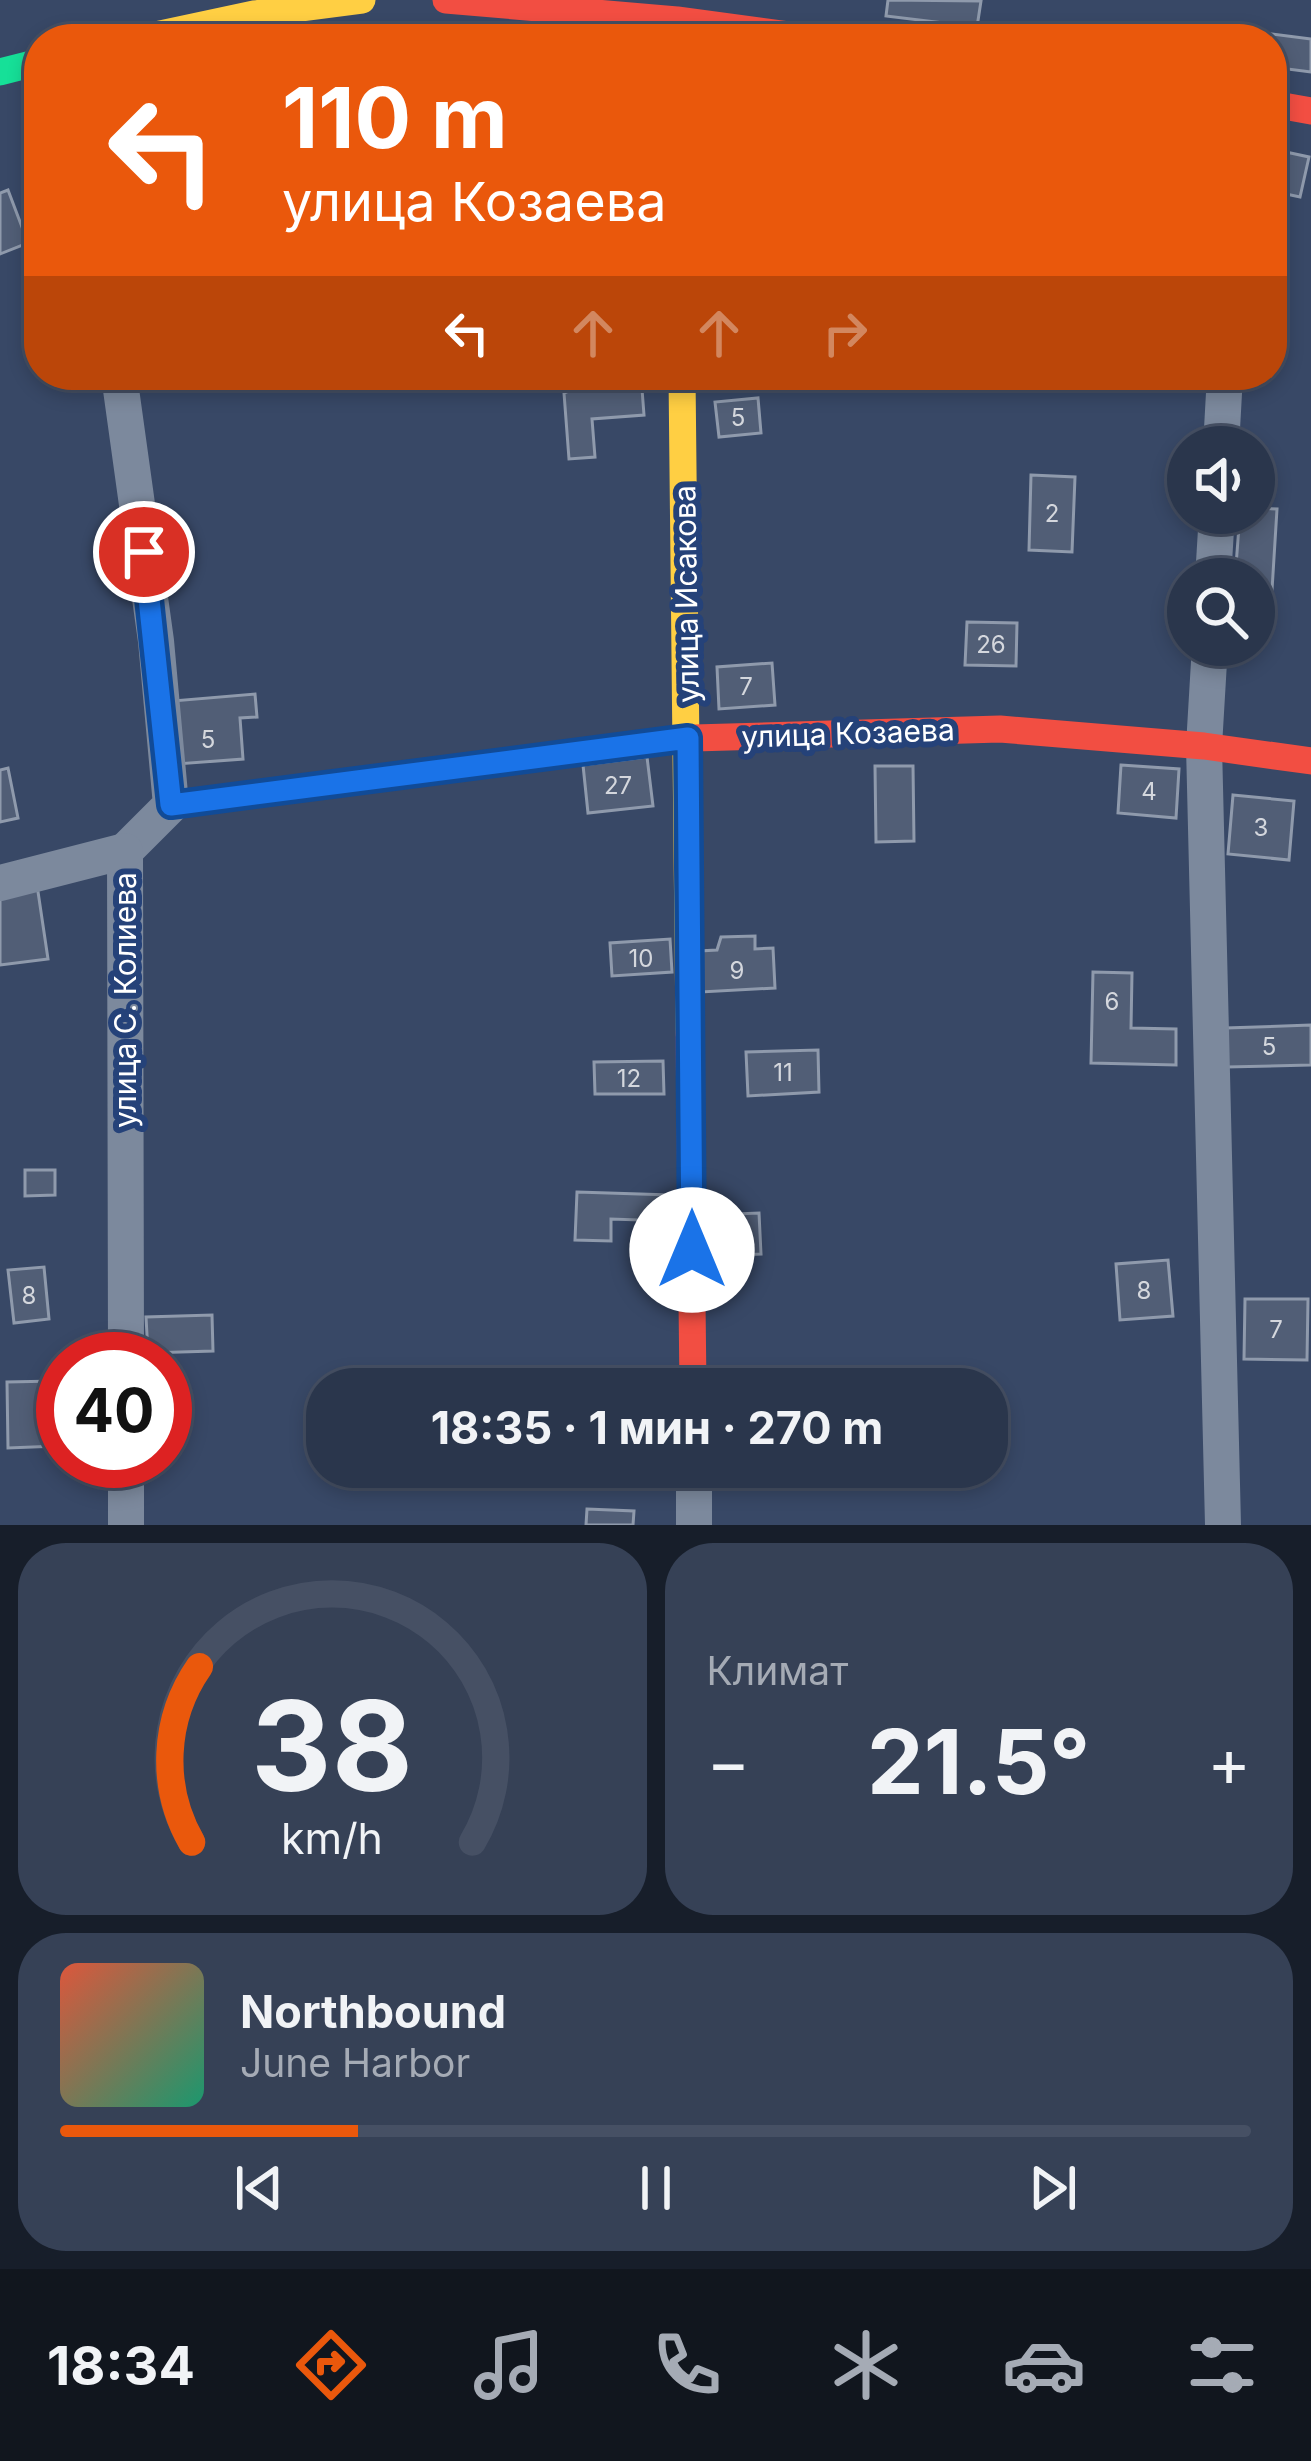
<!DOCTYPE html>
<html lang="ru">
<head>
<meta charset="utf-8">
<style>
	body { margin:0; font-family:Inter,sans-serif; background:#364156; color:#f1f3f6; height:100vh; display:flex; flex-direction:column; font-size:45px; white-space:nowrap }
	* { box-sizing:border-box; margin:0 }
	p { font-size:39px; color:#a5abb5 }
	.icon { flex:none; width:66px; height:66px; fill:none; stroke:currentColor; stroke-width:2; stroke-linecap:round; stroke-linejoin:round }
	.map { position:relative; height:1525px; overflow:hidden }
	.panel { display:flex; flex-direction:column; gap:18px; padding:18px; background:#171e2a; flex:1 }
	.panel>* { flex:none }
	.guide { position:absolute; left:24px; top:24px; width:1263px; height:366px; border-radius:48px; box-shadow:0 6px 18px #0003,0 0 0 3px #465064; background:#ea580c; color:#fff; overflow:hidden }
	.buttons { position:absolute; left:1167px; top:426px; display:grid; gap:24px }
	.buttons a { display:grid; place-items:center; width:108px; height:108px; border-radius:50%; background:#2a364c; box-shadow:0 6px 18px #0003,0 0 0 3px #465064; font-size:60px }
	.speed { position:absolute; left:36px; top:1332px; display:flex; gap:24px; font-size:60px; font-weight:700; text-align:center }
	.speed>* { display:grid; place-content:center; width:156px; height:156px; border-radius:50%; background:#2a364c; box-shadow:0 6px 18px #0003,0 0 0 3px #465064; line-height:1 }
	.speed .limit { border:18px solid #d22; background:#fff; color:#111 }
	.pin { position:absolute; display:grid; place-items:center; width:102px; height:102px; color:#fff; margin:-51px; border:6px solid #fff; border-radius:50%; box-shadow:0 3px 12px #0007 }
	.me { position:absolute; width:132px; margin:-66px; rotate:0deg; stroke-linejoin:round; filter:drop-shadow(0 0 9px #0008) }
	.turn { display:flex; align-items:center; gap:42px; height:252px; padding:0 60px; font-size:54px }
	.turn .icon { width:156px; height:156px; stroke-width:2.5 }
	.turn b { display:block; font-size:84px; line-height:102px }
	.lanes { display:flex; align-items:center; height:114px; padding:0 60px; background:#0003; justify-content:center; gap:60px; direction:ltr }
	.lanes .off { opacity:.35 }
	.big { font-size:90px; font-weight:700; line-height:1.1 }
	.panel .card { flex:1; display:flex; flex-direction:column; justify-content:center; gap:18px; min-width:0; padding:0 42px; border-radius:48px; background:#364156 }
	.panel .dial { align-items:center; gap:0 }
	.dial svg { height:312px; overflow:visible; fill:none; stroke:#465064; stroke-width:7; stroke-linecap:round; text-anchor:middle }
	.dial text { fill:#f1f3f6; stroke:none }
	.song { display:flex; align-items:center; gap:36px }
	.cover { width:144px; height:144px; border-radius:18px; background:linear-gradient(135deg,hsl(10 70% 55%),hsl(160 70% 35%)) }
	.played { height:12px; border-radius:6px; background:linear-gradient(90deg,#ea580c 25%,#465064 25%) }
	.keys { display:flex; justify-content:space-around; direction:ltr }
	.heat { display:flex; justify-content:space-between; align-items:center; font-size:66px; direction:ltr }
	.panel .tiles { flex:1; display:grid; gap:18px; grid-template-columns:1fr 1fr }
	.card:last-child { grid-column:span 2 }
	.trip { position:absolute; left:306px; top:1368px; width:702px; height:120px; border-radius:48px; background:#2a364c; box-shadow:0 6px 18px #0003,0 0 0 3px #465064; font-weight:700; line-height:120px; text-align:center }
	.tabs { display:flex; height:192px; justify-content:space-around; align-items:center; background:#11161e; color:#a5abb5 }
	.tabs .icon { width:84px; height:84px }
	.tabs .active { color:#ea580c }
	.tabs b { font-size:54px; color:#f1f3f6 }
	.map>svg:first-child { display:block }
	.building { fill:#515e76; stroke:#8f9aac; stroke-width:3 }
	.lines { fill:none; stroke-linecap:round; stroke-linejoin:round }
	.street { stroke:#7c899d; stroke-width:36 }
	.fast { stroke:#16e098; stroke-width:27 }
	.slow { stroke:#ffcf43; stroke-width:27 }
	.jam { stroke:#f24e42; stroke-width:27 }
	.route-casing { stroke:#114b97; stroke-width:30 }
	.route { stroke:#1a73e8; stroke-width:21 }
	.labels { text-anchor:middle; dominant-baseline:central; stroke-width:12; stroke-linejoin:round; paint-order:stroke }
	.number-label { font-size:24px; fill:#d4d7dd }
	.street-label { font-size:30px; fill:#fff; stroke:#254279 }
</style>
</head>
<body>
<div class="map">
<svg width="1311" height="1525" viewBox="0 0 1311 1525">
	<rect width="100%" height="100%" fill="#384866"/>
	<g class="building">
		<path d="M888 0 981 1 977 27 886 16Z"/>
		<path d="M1248 31 1311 39V72L1272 67V39H1247Z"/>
		<path d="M1272 149 1309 157 1300 197 1272 191Z"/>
		<path d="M8 190 28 243 0 254V193Z"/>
		<path d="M641 376 644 415 592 419 595 457 569 459 564 393 594 380Z"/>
		<path d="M758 398 761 433 719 437 715 402Z"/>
		<path d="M1031 475 1075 477 1072 552 1029 550Z"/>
		<path d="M1254 508 1277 509 1272 590 1254 588V579H1235L1240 513H1254Z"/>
		<path d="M967 622 1017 623 1016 666 965 665Z"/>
		<path d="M772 663 775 705 719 709 717 667Z"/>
		<path d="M255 694 257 717 240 718 243 759 177 764 172 701Z"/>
		<path d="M647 757 653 806 588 813 583 765Z"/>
		<path d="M1121 765 1179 769 1176 818 1118 813Z"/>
		<path d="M875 766H913L914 841 876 842Z"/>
		<path d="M8 768 18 818 0 822V770Z"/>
		<path d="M1233 795 1294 801 1289 860 1228 854Z"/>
		<path d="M37 885 48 959 0 965V890Z"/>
		<path d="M755 936V949L773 948 775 988 701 992 699 951 717 950 721 937Z"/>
		<path d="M670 939 672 972 612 976 610 943Z"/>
		<path d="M1093 972 1132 973 1131 1028 1176 1029V1065L1091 1063Z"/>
		<path d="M1311 1025V1065L1227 1067 1226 1028Z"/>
		<path d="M818 1050 819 1092 748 1096 746 1052Z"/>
		<path d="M663 1061 664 1094H595L594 1062Z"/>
		<path d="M25 1170H55V1195L25 1196Z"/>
		<path d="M577 1192 670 1195 669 1221 611 1219V1241L575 1240Z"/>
		<path d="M759 1213 761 1254 711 1256 710 1215Z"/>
		<path d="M1168 1260 1173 1316 1120 1320 1116 1264Z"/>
		<path d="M44 1267 49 1319 14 1323 8 1270Z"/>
		<path d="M1245 1299H1308L1307 1360 1244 1359Z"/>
		<path d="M212 1315 213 1351 148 1353 146 1317Z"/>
		<path d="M55 1381 57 1446 8 1448 7 1382Z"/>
		<path d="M587 1509 634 1511 633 1525H586Z"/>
	</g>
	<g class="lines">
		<g class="street">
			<path d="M119 375 156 641 171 805 125 851 126 1359"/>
			<path d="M1221 447 1225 375"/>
			<path d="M1213 579 1217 513"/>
			<path d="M1210 645 1204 746 1223 1525"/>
			<path d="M0 883 125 851"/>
			<path d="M126 1461V1525"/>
			<path d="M694 1467V1525"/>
		</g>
		<path class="fast" d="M0 72 39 62"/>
		<g class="slow">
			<path d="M137 39 254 14 362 0"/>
			<path d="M682 375 689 1033"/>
			<path d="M171 805 694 738"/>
		</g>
		<g class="jam">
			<path d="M446 0 677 20 818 39"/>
			<path d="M1272 104 1311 111"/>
			<path d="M694 738 1000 729 1204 746 1311 761"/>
			<path d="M689 1033 693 1389"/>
		</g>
	</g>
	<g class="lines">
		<g class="route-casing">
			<path id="route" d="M144 552 171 805 688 738 692 1250"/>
		</g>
		<use href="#route" class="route"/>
	</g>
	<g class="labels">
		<g class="number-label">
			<text x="738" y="417">5</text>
			<text x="1052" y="513">2</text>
			<text x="991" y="644">26</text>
			<text x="746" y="686">7</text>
			<text x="208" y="739">5</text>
			<text x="618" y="785">27</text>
			<text x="1149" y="791">4</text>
			<text x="1261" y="827">3</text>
			<text x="641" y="958">10</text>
			<text x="737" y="970">9</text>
			<text x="1112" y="1001">6</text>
			<text x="1269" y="1046">5</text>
			<text x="783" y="1072">11</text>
			<text x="629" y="1078">12</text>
			<text x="1144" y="1290">8</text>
			<text x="29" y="1295">8</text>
			<text x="1276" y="1329">7</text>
		</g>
		<g class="street-label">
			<text transform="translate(686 594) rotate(-91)">улица Исакова</text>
			<text transform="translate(848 733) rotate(-2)">улица Козаева</text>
			<text transform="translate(125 1000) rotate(-90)">улица С. Колиева</text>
		</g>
	</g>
</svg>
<div class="buttons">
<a><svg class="icon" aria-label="sound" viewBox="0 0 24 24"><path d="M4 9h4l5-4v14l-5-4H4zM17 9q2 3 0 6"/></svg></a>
<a><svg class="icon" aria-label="search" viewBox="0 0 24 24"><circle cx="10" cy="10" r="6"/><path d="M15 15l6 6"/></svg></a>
</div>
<div class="speed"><div class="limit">40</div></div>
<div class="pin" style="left:144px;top:552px;background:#d93025"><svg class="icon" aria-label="arrive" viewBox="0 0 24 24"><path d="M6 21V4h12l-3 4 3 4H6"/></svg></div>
<svg class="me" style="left:692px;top:1250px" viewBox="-20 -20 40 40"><circle r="19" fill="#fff"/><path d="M0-13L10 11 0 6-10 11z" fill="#1a73e8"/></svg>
<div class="trip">18:35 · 1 мин · 270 m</div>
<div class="guide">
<div class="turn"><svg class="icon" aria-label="left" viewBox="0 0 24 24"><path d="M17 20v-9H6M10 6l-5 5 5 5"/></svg><div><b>110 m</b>улица Козаева</div></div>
<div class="lanes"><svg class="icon" aria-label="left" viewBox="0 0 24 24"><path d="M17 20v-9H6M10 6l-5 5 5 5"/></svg><svg class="icon off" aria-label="ahead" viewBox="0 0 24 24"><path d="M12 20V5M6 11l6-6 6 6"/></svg><svg class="icon off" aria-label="ahead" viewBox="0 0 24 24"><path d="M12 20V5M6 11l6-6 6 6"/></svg><svg class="icon off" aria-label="right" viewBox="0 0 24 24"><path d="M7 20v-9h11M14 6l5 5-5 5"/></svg></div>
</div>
</div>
<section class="panel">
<div class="tiles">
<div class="card dial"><svg viewBox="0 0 100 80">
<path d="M14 69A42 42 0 1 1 86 69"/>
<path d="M14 69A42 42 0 0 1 16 24" stroke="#ea580c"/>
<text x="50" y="56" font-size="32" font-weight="700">38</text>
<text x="50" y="72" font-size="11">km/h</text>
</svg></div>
<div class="card"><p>Климат</p>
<div class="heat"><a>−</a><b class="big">21.5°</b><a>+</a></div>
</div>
<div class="card">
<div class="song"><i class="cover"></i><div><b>Northbound</b><p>June Harbor</p></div></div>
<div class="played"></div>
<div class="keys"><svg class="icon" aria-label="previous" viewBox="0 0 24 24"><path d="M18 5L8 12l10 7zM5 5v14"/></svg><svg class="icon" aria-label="pause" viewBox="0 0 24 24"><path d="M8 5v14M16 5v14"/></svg><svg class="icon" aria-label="next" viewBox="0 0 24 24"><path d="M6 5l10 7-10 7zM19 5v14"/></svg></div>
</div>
</div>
</section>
<nav class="tabs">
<b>18:34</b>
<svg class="icon active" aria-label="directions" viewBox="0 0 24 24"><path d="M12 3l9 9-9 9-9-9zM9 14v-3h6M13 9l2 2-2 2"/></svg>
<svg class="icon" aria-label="music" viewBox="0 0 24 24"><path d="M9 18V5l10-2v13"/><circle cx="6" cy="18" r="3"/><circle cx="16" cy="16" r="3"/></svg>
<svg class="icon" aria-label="phone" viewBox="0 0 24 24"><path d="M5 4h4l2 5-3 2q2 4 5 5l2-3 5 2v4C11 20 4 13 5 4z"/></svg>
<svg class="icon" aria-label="climate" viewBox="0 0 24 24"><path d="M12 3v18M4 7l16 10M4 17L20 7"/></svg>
<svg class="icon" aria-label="car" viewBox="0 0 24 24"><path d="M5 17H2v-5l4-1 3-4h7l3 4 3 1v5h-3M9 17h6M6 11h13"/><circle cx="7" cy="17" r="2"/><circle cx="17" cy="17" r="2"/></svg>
<svg class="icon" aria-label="filters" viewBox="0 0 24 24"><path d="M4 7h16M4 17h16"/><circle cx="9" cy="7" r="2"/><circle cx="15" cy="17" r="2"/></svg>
</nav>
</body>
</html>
